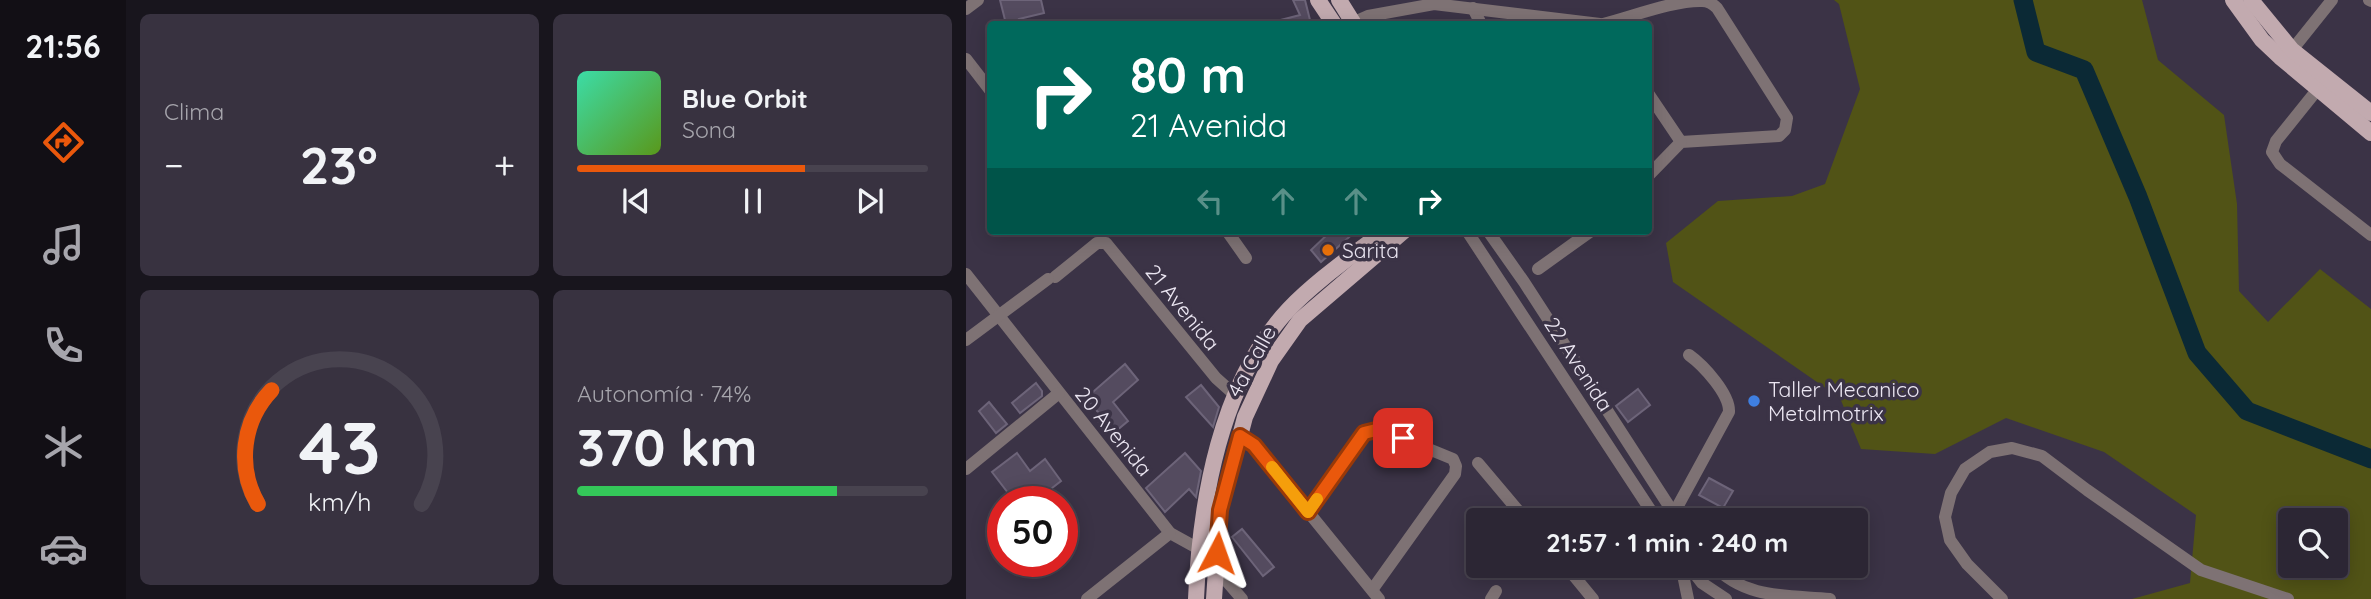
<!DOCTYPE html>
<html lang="es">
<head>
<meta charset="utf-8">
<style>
	body { margin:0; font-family:Quicksand,sans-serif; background:#383240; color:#f1f3f6; height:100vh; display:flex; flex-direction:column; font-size:26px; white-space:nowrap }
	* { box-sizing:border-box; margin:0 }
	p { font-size:23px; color:#a6a5ac }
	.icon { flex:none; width:38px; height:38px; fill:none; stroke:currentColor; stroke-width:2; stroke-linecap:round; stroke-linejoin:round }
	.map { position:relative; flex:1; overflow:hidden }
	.sheet { display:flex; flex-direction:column; gap:14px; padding:14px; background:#18151d; width:840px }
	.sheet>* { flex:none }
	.banner { position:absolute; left:21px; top:21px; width:665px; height:214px; border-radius:7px; box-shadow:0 4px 18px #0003,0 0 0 2px #48434f; background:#00695c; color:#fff; overflow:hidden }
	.fabs { position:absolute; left:1312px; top:508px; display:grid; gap:14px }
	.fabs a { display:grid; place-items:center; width:70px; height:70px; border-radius:7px; background:#2c2634; box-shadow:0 4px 18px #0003,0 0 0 2px #48434f; font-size:35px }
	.speed { position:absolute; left:21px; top:486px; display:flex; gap:14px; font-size:35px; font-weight:700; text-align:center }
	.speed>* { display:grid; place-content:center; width:91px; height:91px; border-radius:50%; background:#2c2634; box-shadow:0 4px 18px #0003,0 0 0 2px #48434f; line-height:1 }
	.speed .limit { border:10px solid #d22; background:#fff; color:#111 }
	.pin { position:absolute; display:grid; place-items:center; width:60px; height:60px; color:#fff; margin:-30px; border-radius:14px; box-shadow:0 4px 10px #0006 }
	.me { position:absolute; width:77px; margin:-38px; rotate:4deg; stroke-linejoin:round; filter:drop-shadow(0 0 5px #0008) }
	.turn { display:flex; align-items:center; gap:24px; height:147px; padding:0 28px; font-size:32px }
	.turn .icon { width:91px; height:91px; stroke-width:2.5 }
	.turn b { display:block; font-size:49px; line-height:60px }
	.lanes { display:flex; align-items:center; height:66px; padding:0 28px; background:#0003; justify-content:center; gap:35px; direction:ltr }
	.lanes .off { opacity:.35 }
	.big { font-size:52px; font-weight:800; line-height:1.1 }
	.sheet .card { flex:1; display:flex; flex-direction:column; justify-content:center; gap:10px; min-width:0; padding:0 24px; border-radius:10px; background:#383240 }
	.sheet .dial { align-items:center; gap:0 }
	.dial svg { height:182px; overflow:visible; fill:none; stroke:#48434f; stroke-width:7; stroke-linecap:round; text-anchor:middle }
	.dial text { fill:#f1f3f6; stroke:none }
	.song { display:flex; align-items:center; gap:21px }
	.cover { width:84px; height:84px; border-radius:10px; background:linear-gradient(135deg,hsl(160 70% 55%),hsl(90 70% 35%)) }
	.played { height:7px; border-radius:4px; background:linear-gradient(90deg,#ea580c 65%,#48434f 65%) }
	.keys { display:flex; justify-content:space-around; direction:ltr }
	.heat { display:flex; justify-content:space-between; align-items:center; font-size:38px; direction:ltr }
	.charge { height:10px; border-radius:5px; background:linear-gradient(90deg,#34c759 74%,#48434f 0) }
	.sheet .tiles { flex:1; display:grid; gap:14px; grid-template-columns:repeat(2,1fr) }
	.trip { position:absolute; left:500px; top:508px; width:402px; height:70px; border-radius:7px; background:#2c2634; box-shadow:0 4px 18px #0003,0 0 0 2px #48434f; font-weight:800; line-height:70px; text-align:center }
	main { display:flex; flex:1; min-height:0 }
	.tabs { display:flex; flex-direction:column; width:126px; justify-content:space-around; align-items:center; background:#120f15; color:#a6a5ac }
	.tabs .icon { width:49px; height:49px }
	.tabs .on { color:#ea580c }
	.tabs b { font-size:32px; color:#f1f3f6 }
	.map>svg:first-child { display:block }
	.green { fill:#515316; fill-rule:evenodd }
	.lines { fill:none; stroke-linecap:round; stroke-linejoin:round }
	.river { stroke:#0b2935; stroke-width:19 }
	.building { fill:#544b5f; stroke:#6d6479; stroke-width:2 }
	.minor { stroke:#7e7274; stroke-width:12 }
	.major { stroke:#c2aaaf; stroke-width:16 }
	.route-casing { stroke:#983908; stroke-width:18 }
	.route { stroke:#ea580c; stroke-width:12 }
	.slow { stroke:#f59e0b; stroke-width:12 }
	.food-dot { fill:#e8710a; stroke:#3b3346; stroke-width:2.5 }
	.shop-dot { fill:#3f7fe0; stroke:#3b3346; stroke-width:2.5 }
	.labels { text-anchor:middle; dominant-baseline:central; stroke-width:7; stroke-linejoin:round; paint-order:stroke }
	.poi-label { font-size:21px; fill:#ebe6f2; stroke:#3b3346; text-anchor:start }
	.street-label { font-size:21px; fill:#ebe6f2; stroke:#3b3346 }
</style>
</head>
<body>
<main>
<nav class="tabs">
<b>21:56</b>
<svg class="icon on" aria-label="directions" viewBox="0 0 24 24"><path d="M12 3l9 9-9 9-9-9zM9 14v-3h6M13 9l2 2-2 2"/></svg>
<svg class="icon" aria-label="music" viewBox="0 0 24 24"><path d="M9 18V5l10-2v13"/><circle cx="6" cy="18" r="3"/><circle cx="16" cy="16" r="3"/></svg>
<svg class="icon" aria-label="phone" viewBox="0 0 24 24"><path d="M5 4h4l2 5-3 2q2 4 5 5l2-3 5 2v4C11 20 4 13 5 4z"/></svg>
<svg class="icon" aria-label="climate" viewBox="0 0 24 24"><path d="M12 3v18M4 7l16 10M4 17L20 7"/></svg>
<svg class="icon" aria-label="car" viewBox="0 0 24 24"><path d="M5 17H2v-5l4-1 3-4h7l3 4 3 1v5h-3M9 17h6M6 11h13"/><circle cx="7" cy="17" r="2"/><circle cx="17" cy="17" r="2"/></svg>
</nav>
<section class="sheet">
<div class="tiles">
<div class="card"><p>Clima</p>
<div class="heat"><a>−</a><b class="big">23°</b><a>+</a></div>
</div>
<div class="card">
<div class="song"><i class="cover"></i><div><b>Blue Orbit</b><p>Sona</p></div></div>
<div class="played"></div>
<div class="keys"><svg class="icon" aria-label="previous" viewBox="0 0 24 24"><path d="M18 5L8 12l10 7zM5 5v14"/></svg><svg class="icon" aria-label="pause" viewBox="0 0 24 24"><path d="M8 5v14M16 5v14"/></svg><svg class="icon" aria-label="next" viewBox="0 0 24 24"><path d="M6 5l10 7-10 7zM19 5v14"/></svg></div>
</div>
<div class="card dial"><svg viewBox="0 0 100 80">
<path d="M14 69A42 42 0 1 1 86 69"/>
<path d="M14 69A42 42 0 0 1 20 19" stroke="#ea580c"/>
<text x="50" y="56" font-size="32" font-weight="700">43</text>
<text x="50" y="72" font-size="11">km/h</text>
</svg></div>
<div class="card"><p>Autonomía · 74%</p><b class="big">370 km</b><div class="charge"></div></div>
</div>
</section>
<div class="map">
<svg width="1405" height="599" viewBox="0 0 1405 599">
	<rect width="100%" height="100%" fill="#3b3346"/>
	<path class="green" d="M868 0H1176L1192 60 1258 115 1271 204 1273 291 1302 322 1354 269 1405 309V599H1166L1224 583 1230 515 1138 452 1040 418 969 454 895 449 874 398 707 282 700 243 752 201 826 196 859 184 894 89 873 4ZM1325 520H1370V565H1325Z"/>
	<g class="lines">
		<path class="river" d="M1057 0 1070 52 1118 70 1172 197 1231 353 1281 411 1405 459"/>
	</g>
	<g class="building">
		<path d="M34 0H75L78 13 53 19 54 22 40 24Z"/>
		<path d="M327 0H339L345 24H308L307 22 334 15Z"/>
		<path d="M365 231H390L355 262 345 250Z"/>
		<path d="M159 364 172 380 147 402 162 421 144 436 133 423 138 419 120 398Z"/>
		<path d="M70 383 76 391V396L54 413 46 403Z"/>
		<path d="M235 385 253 407 247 427 220 397Z"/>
		<path d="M672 389 684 405 662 422 650 406Z"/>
		<path d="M23 402 41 424 30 433 13 411Z"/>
		<path d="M51 453 64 471 79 459 95 481 81 492 88 502H49L26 472Z"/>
		<path d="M219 453 235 471 230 497 223 489 199 512 180 488Z"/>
		<path d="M743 478 767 491 757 508 733 495Z"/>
		<path d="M276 529 308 567 297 576 266 537Z"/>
	</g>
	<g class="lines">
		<g class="minor">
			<path d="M1403 0 1405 1"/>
			<path d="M507 8 515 24"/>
			<path d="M0 9 12 0"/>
			<path d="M384 24 402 16 468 4 634 24"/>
			<path d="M637 24C665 17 709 0 736 1 743 1 747 4 751 8L821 118 819 130 813 136 715 142 682 176"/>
			<path d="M1326 50 1366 0"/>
			<path d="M0 59 24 90"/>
			<path d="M1351 90 1310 141 1306 152 1314 164 1405 235"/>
			<path d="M682 93 715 142"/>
			<path d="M261 231 280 258"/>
			<path d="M501 231 691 520"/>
			<path d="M522 231 558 282 712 520"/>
			<path d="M572 269 625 231"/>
			<path d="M0 274 204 533 233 549 276 599"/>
			<path d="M89 277 131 243H140L250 378 269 395"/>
			<path d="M0 340 82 279"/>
			<path d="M273 436 288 445 413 599"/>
			<path d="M512 463 560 520"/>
			<path d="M0 469 93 393"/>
			<path d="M342 512 393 437 403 430 414 429 487 459 490 466 489 474 406 590"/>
			<path d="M702 517 708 513 763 412C764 394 737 365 723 355"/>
			<path d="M599 565 627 599"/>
			<path d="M715 565 722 599"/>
			<path d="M722 565 736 583 760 599"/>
			<path d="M747 565C779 599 819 595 864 599"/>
			<path d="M121 599 204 533"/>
			<path d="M525 599 530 591"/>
			<path d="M1036 599 1001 564 984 540 979 517 985 493 999 469 1024 452 1046 448 1076 456 1121 490 1235 570 1322 599"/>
		</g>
		<g class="major">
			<path d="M352 0 368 24"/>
			<path d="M373 0 388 24"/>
			<path d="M1267 0 1296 40 1314 57 1405 133"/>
			<path d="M1285 0 1326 50 1405 113"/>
			<path d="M230 599C234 502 254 382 323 309 351 280 386 256 418 231"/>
			<path d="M248 599 254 511 279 417 305 361 334 320 438 231"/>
		</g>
	</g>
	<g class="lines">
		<g class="route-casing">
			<path id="route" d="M251 553 254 510 274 436 288 445 342 512 398 433 414 429 437 438"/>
		</g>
		<use href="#route" class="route"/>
		<path class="slow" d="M306 467 342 512 351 499"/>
	</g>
	<circle class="food-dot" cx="362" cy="250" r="7"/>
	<circle class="shop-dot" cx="788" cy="401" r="7"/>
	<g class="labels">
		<g class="poi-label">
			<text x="376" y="250">Sarita</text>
			<text x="802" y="389">Taller Mecanico<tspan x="802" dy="24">Metalmotrix</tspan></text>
		</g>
		<g class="street-label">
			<text transform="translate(217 307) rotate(51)">21 Avenida</text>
			<text transform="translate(285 361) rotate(-61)">4a Calle</text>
			<text transform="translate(613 364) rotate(57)">22 Avenida</text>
			<text transform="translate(148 431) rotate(51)">20 Avenida</text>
		</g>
	</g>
</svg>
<div class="fabs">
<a><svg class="icon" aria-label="search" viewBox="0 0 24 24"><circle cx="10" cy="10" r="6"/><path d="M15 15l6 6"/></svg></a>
</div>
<div class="speed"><div class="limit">50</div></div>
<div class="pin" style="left:437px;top:438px;background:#d93025"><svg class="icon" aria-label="arrive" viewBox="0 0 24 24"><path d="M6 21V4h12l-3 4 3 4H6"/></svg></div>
<svg class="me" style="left:251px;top:553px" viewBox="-20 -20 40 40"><path d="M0-17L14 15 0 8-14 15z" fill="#ea580c" stroke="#fff" stroke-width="4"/></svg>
<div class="trip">21:57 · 1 min · 240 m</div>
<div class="banner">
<div class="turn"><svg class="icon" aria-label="right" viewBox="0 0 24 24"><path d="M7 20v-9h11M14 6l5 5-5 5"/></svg><div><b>80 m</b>21 Avenida</div></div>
<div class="lanes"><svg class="icon off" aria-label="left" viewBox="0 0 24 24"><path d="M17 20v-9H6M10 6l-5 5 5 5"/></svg><svg class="icon off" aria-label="ahead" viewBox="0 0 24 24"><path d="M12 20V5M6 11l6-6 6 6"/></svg><svg class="icon off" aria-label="ahead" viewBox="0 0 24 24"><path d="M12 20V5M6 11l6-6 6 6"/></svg><svg class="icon" aria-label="right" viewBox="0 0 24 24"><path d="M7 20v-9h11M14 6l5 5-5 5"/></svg></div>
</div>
</div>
</main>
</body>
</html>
